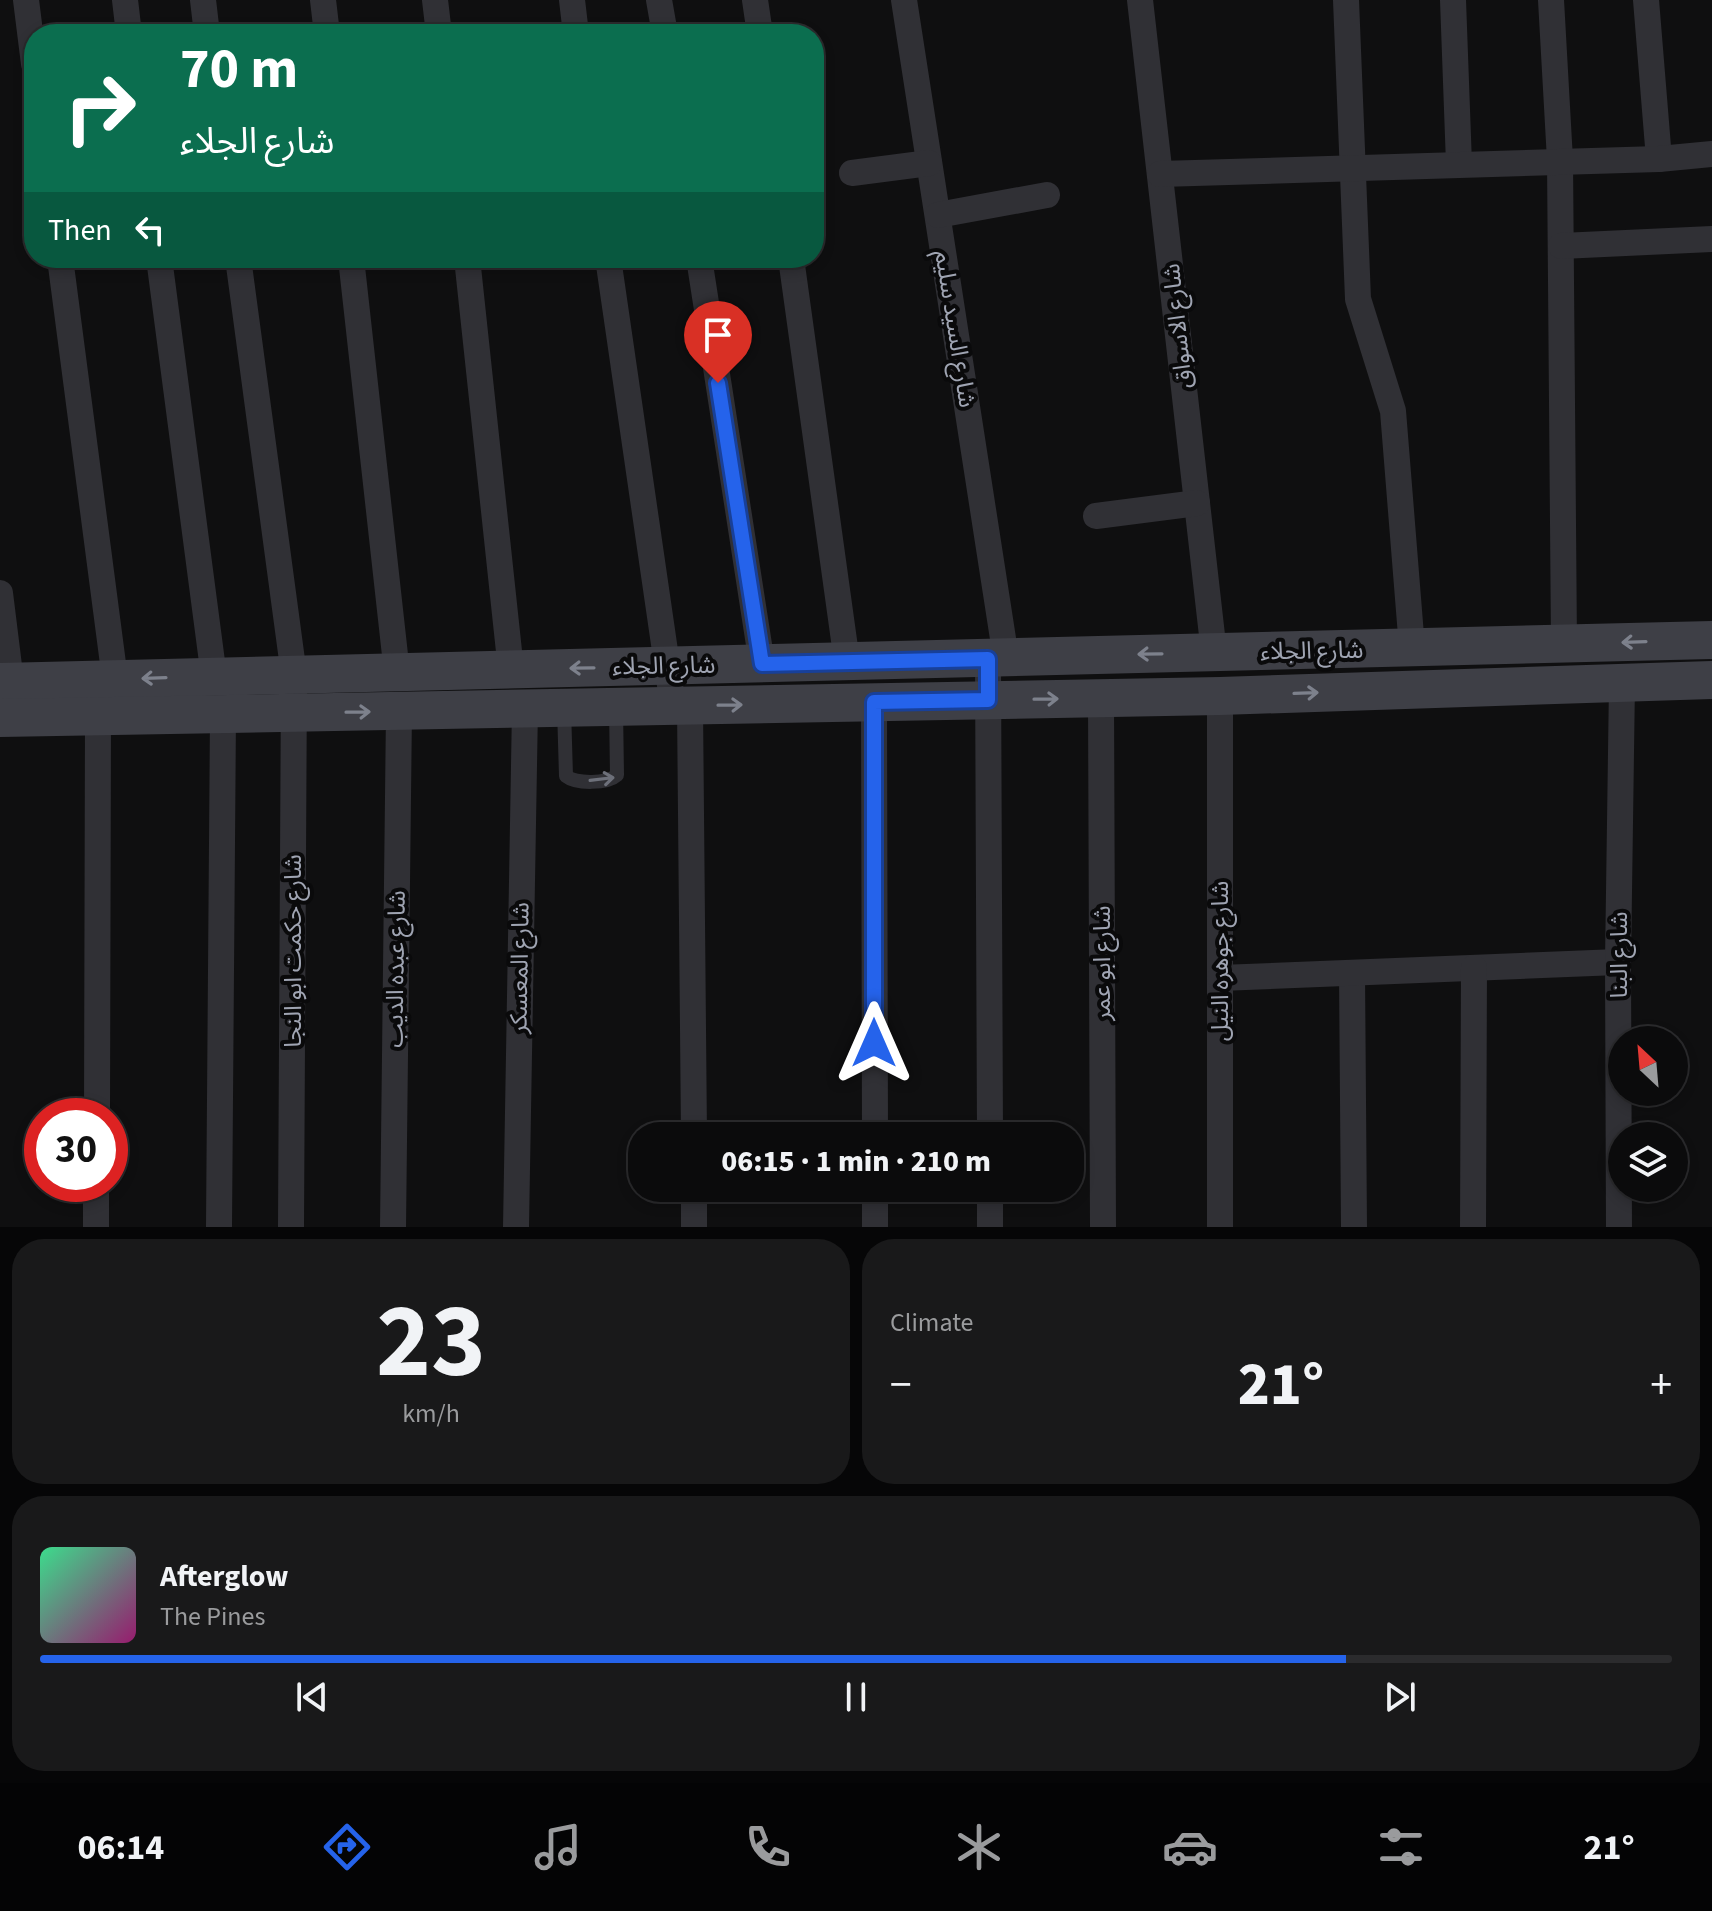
<!DOCTYPE html>
<html lang="en">
<head>
<meta charset="utf-8">
<style>
	body { margin:0; font-family:"Source Sans 3","Noto Sans Arabic",sans-serif; background:#19191a; color:#f1f3f6; height:100vh; display:flex; flex-direction:column; font-size:30px; white-space:nowrap }
	* { box-sizing:border-box; margin:0 }
	p { font-size:26px; color:#9a9b9d }
	.icon { flex:none; width:44px; height:44px; fill:none; stroke:currentColor; stroke-width:2; stroke-linecap:round; stroke-linejoin:round }
	.map { position:relative; height:1227px; overflow:hidden }
	.details { display:flex; flex-direction:column; gap:12px; padding:12px; background:#060607; flex:1 }
	.details>* { flex:none }
	.guide { position:absolute; left:24px; top:24px; width:800px; height:244px; border-radius:32px; box-shadow:0 4px 12px #0003,0 0 0 2px #2b2b2d; background:#0b6e4f; color:#fff; overflow:hidden }
	.needle { width:52px; rotate:334deg }
	.fabs { position:absolute; left:1608px; top:1026px; display:grid; gap:16px }
	.fabs a { display:grid; place-items:center; width:80px; height:80px; border-radius:50%; background:#0b0b0c; box-shadow:0 4px 12px #0003,0 0 0 2px #2b2b2d; font-size:40px }
	.speed { position:absolute; left:24px; top:1098px; display:flex; gap:16px; font-size:40px; font-weight:700; text-align:center }
	.speed>* { display:grid; place-content:center; width:104px; height:104px; border-radius:50%; background:#0b0b0c; box-shadow:0 4px 12px #0003,0 0 0 2px #2b2b2d; line-height:1 }
	.speed .limit { border:12px solid #d22; background:#fff; color:#111 }
	.pin { position:absolute; display:grid; place-items:center; width:68px; height:68px; color:#fff; margin:-82px -34px; border-radius:50% 50% 50% 0; rotate:-45deg; box-shadow:0 0 8px #0007 }
	.pin .icon { rotate:45deg }
	.me { position:absolute; width:88px; margin:-44px; rotate:0deg; stroke-linejoin:round; filter:drop-shadow(0 0 6px #0008) }
	.turn { display:flex; align-items:center; gap:28px; height:168px; padding:0 24px; font-size:36px }
	.turn .icon { width:104px; height:104px; stroke-width:2.5 }
	.turn b { display:block; font-size:56px; line-height:68px }
	.then { display:flex; align-items:center; height:76px; padding:0 24px; background:#0003; gap:16px; font-size:30px }
	.big { font-size:60px; font-weight:800; line-height:1.1 }
	.details .widget { flex:1; display:flex; flex-direction:column; justify-content:center; gap:12px; min-width:0; padding:0 28px; border-radius:32px; background:#19191a }
	.details .dial { align-items:center; gap:0 }
	.dial b { font-size:104px; line-height:1 }
	.song { display:flex; align-items:center; gap:24px }
	.cover { width:96px; height:96px; border-radius:12px; background:linear-gradient(135deg,hsl(150 70% 55%),hsl(320 70% 35%)) }
	.played { height:8px; border-radius:4px; background:linear-gradient(90deg,#2563eb 80%,#2b2b2d 80%) }
	.keys { display:flex; justify-content:space-around; direction:ltr }
	.heat { display:flex; justify-content:space-between; align-items:center; font-size:44px; direction:ltr }
	.details .tiles { flex:1; display:grid; gap:12px; grid-template-columns:1fr 1fr }
	.widget:last-child { grid-column:span 2 }
	.trip { position:absolute; left:628px; top:1122px; width:456px; height:80px; border-radius:32px; background:#0b0b0c; box-shadow:0 4px 12px #0003,0 0 0 2px #2b2b2d; font-weight:800; line-height:80px; text-align:center }
	.tabs { display:flex; height:128px; justify-content:space-around; align-items:center; background:#040405; color:#9a9b9d }
	.tabs .icon { width:56px; height:56px }
	.tabs .current { color:#2563eb }
	.tabs b { font-size:36px; color:#f1f3f6 }
	.map>svg:first-child { display:block }
	.lines { fill:none; stroke-linecap:round; stroke-linejoin:round }
	.service { stroke:#303035; stroke-width:14 }
	.minor { stroke:#303035; stroke-width:26 }
	.secondary { stroke:#3e3f46; stroke-width:38 }
	.oneway { stroke:#7d818c }
	.oneway2 { stroke:#6d707a }
	.route-casing { stroke:#184099; stroke-width:20 }
	.route { stroke:#2563eb; stroke-width:14 }
	.labels { text-anchor:middle; dominant-baseline:central; stroke-width:8; stroke-linejoin:round; paint-order:stroke }
	.street-label { font-size:24px; fill:#9fa4b2; stroke:#0a0a0b }
</style>
</head>
<body>
<div class="map">
<svg width="1712" height="1227" viewBox="0 0 1712 1227">
	<rect width="100%" height="100%" fill="#0f0f10"/>
	<g class="lines">
		<path class="service" d="M564 708 566 776C576 784 607 784 617 775L616 707"/>
		<g class="minor">
			<path d="M26 0 34 64"/>
			<path d="M125 0 129 34"/>
			<path d="M203 0 207 34"/>
			<path d="M323 0 327 34"/>
			<path d="M435 0 439 34"/>
			<path d="M572 0 576 34"/>
			<path d="M659 0 665 34"/>
			<path d="M755 0 760 34"/>
			<path d="M904 0 1006 658"/>
			<path d="M1140 0 1214 653"/>
			<path d="M1346 0 1358 299 1393 411 1412 648"/>
			<path d="M1453 0 1459 164"/>
			<path d="M1551 0 1560 160 1564 644"/>
			<path d="M1646 0 1659 159"/>
			<path d="M852 173 929 163"/>
			<path d="M1160 174 1659 159 1712 154"/>
			<path d="M938 215 1047 195"/>
			<path d="M1561 246 1712 239"/>
			<path d="M60 258 115 679"/>
			<path d="M159 258 214 677"/>
			<path d="M238 258 294 675 291 1227"/>
			<path d="M351 258 397 673"/>
			<path d="M467 258 511 670"/>
			<path d="M608 258 673 706"/>
			<path d="M699 258 762 664"/>
			<path d="M791 258 847 662"/>
			<path d="M1096 516 1197 503"/>
			<path d="M0 593 11 682"/>
			<path d="M988 659 990 1136"/>
			<path d="M1220 696V1227"/>
			<path d="M1101 698 1103 1227"/>
			<path d="M874 702 875 1136"/>
			<path d="M690 706 694 1136"/>
			<path d="M1352 973 1354 1227"/>
			<path d="M1220 978 1618 962"/>
			<path d="M97 1116 98 716"/>
			<path d="M694 1188V1227"/>
			<path d="M875 1188V1227"/>
			<path d="M990 1188V1227"/>
			<path d="M96 1227V1184"/>
			<path d="M219 1227 223 714"/>
			<path d="M393 1227 399 711"/>
			<path d="M516 1227 525 708"/>
			<path d="M1473 1227 1474 968"/>
			<path d="M1619 1227 1618 962 1622 683"/>
		</g>
		<g class="secondary">
			<path d="M0 682 1712 640"/>
			<path d="M0 718 1220 696 1712 680"/>
		</g>
	</g>
	<defs><path id="oneway-shaft" d="M-6 0H5M1.5-3L5.5 0L1.5 3" fill="none" stroke-width="1.6" stroke-linecap="round" stroke-linejoin="round" transform="scale(2)"/></defs>
	<g class="oneway">
		<use href="#oneway-shaft" transform="translate(1634 642) rotate(178)"/>
		<use href="#oneway-shaft" transform="translate(1150 654) rotate(179)"/>
		<use href="#oneway-shaft" transform="translate(582 668) rotate(179)"/>
		<use href="#oneway-shaft" transform="translate(154 678) rotate(178)"/>
		<use href="#oneway-shaft" transform="translate(1306 693) rotate(-2)"/>
		<use href="#oneway-shaft" transform="translate(1046 699) rotate(-1)"/>
		<use href="#oneway-shaft" transform="translate(730 705) rotate(-1)"/>
		<use href="#oneway-shaft" transform="translate(358 712) rotate(-1)"/>
	</g>
	<use class="oneway2" href="#oneway-shaft" transform="translate(602 779) rotate(-7)"/>
	<g class="lines">
		<g class="route-casing">
			<path id="route" d="M718 383 762 664 988 659V700L874 702V1043"/>
		</g>
		<use href="#route" class="route"/>
	</g>
	<g class="labels">
		<g class="street-label">
			<text transform="translate(1178 326) rotate(-96)">شارع الاسواق</text>
			<text transform="translate(955 329) rotate(81)">شارع السيد سليم</text>
			<text transform="translate(1312 651) rotate(-1)">شارع الجلاء</text>
			<text transform="translate(664 666) rotate(-1)">شارع الجلاء</text>
			<text transform="translate(293 951) rotate(-90)">شارع حكمت ابو النجا</text>
			<text transform="translate(1619 955) rotate(-90)">شارع البنا</text>
			<text transform="translate(1220 961) rotate(-90)">شارع جوهره النيل</text>
			<text transform="translate(1102 963) rotate(-90)">شارع ابو عمر</text>
			<text transform="translate(520 968) rotate(-89)">شارع المعسكر</text>
			<text transform="translate(396 969) rotate(-89)">شارع عبده الديب</text>
		</g>
	</g>
</svg>
<div class="fabs">
<a><svg class="needle" viewBox="-14 -14 28 28"><path d="M0-13l5 13h-10z" fill="#e53935"/><path d="M0 13l5-13h-10z" fill="#9a9b9d"/></svg></a>
<a><svg class="icon" aria-label="layers" viewBox="0 0 24 24"><path d="M12 4l9 5-9 5-9-5zM3 14l9 5 9-5"/></svg></a>
</div>
<div class="speed"><div class="limit">30</div></div>
<div class="pin" style="left:718px;top:383px;background:#d93025"><svg class="icon" aria-label="arrive" viewBox="0 0 24 24"><path d="M6 21V4h12l-3 4 3 4H6"/></svg></div>
<svg class="me" style="left:874px;top:1043px" viewBox="-20 -20 40 40"><path d="M0-17L14 15 0 8-14 15z" fill="#2563eb" stroke="#fff" stroke-width="4"/></svg>
<div class="trip">06:15 · 1 min · 210 m</div>
<div class="guide">
<div class="turn"><svg class="icon" aria-label="right" viewBox="0 0 24 24"><path d="M7 20v-9h11M14 6l5 5-5 5"/></svg><div><b>70 m</b>شارع الجلاء</div></div>
<div class="then">Then<svg class="icon" aria-label="left" viewBox="0 0 24 24"><path d="M17 20v-9H6M10 6l-5 5 5 5"/></svg></div>
</div>
</div>
<section class="details">
<div class="tiles">
<div class="widget dial"><b>23</b><p>km/h</p></div>
<div class="widget"><p>Climate</p>
<div class="heat"><a>−</a><b class="big">21°</b><a>+</a></div>
</div>
<div class="widget">
<div class="song"><i class="cover"></i><div><b>Afterglow</b><p>The Pines</p></div></div>
<div class="played"></div>
<div class="keys"><svg class="icon" aria-label="previous" viewBox="0 0 24 24"><path d="M18 5L8 12l10 7zM5 5v14"/></svg><svg class="icon" aria-label="pause" viewBox="0 0 24 24"><path d="M8 5v14M16 5v14"/></svg><svg class="icon" aria-label="next" viewBox="0 0 24 24"><path d="M6 5l10 7-10 7zM19 5v14"/></svg></div>
</div>
</div>
</section>
<nav class="tabs">
<b>06:14</b>
<svg class="icon current" aria-label="directions" viewBox="0 0 24 24"><path d="M12 3l9 9-9 9-9-9zM9 14v-3h6M13 9l2 2-2 2"/></svg>
<svg class="icon" aria-label="music" viewBox="0 0 24 24"><path d="M9 18V5l10-2v13"/><circle cx="6" cy="18" r="3"/><circle cx="16" cy="16" r="3"/></svg>
<svg class="icon" aria-label="phone" viewBox="0 0 24 24"><path d="M5 4h4l2 5-3 2q2 4 5 5l2-3 5 2v4C11 20 4 13 5 4z"/></svg>
<svg class="icon" aria-label="climate" viewBox="0 0 24 24"><path d="M12 3v18M4 7l16 10M4 17L20 7"/></svg>
<svg class="icon" aria-label="car" viewBox="0 0 24 24"><path d="M5 17H2v-5l4-1 3-4h7l3 4 3 1v5h-3M9 17h6M6 11h13"/><circle cx="7" cy="17" r="2"/><circle cx="17" cy="17" r="2"/></svg>
<svg class="icon" aria-label="filters" viewBox="0 0 24 24"><path d="M4 7h16M4 17h16"/><circle cx="9" cy="7" r="2"/><circle cx="15" cy="17" r="2"/></svg>
<b>21°</b>
</nav>
</body>
</html>
